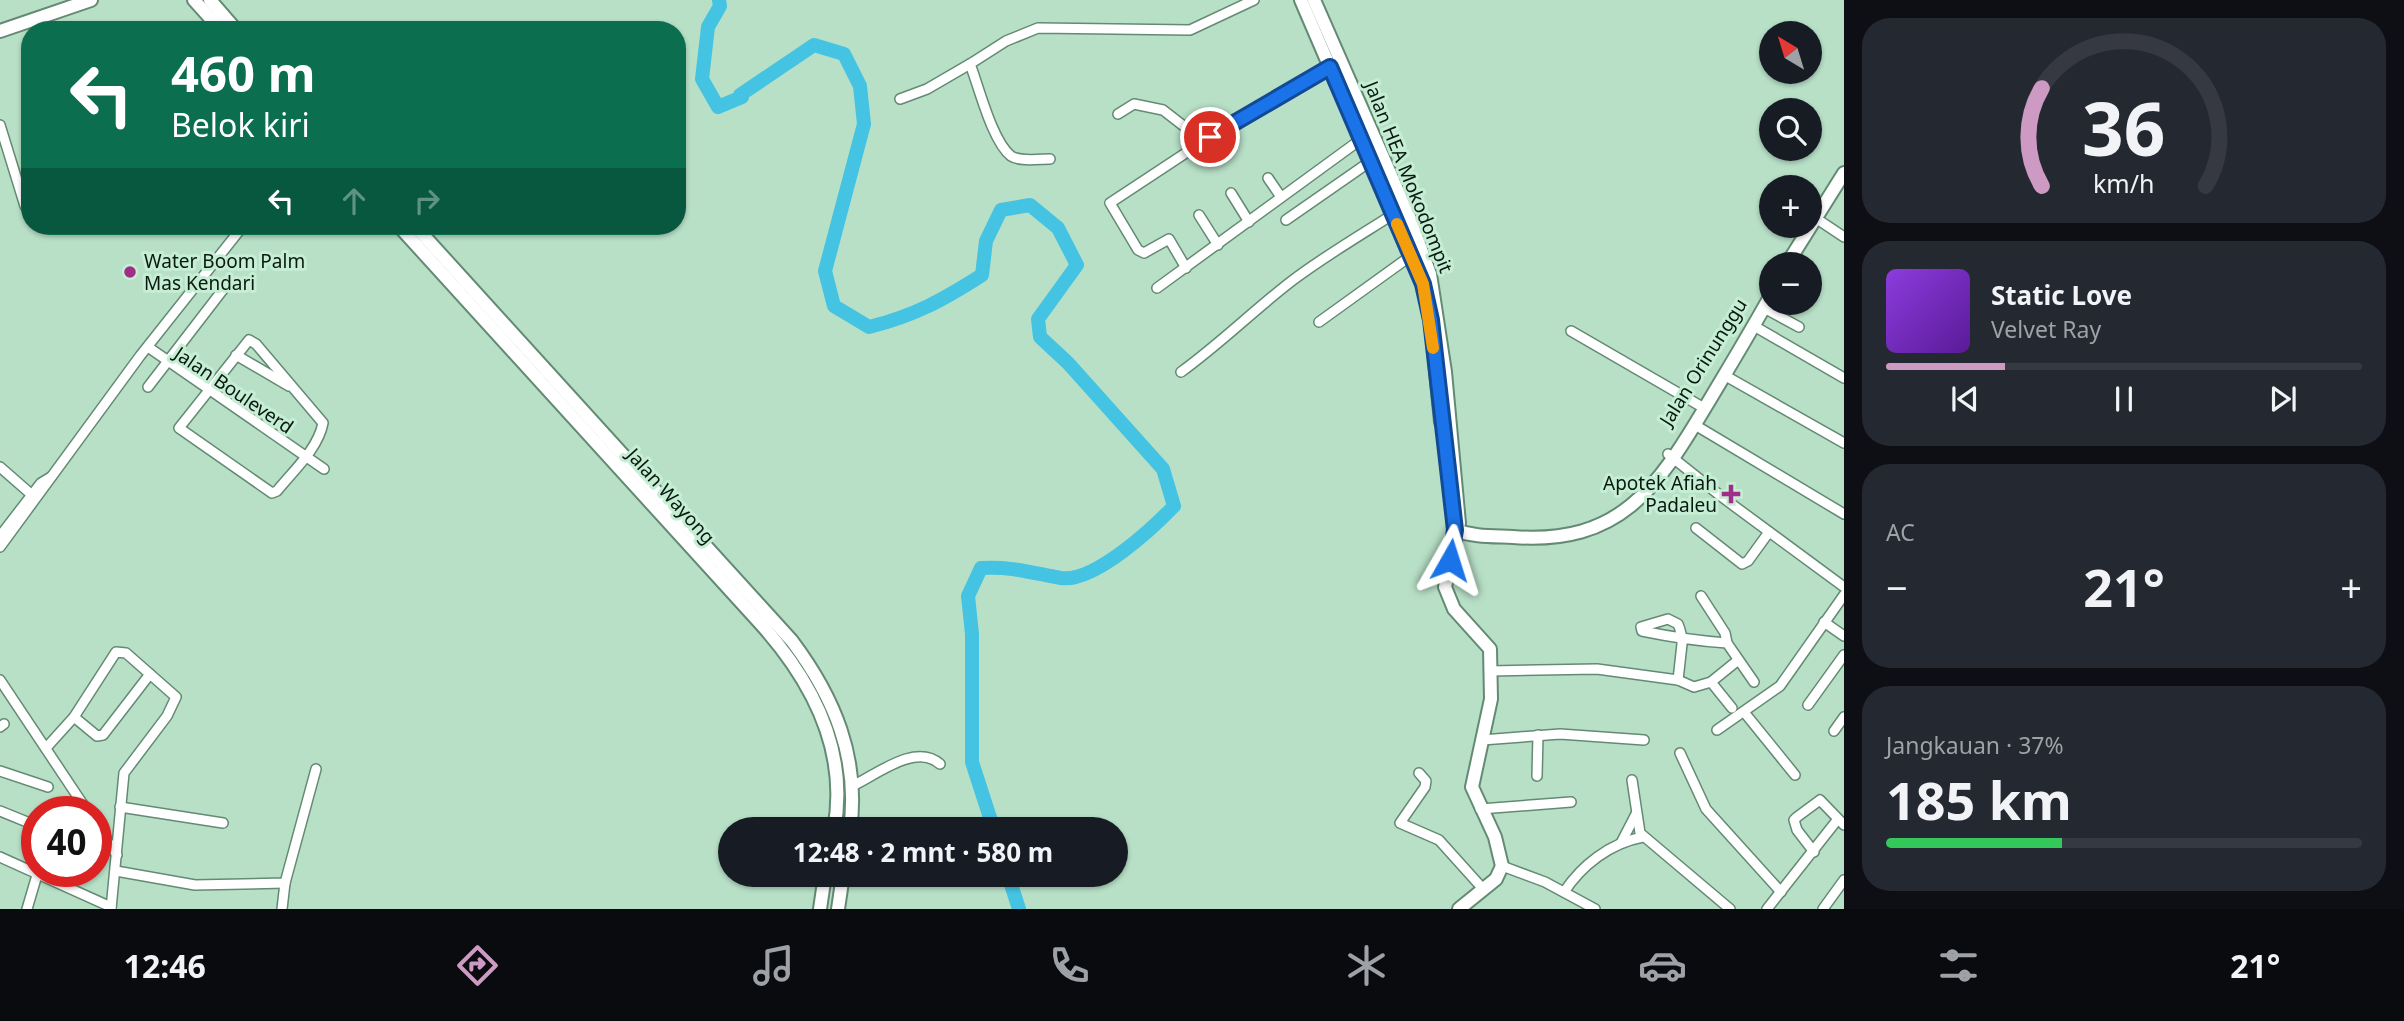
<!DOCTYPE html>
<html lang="id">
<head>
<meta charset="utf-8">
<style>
	body { margin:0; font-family:"Noto Sans",sans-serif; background:#242831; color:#f1f3f6; height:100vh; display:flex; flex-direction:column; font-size:26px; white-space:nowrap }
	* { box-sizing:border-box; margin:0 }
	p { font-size:23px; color:#9ea1a6 }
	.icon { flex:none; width:38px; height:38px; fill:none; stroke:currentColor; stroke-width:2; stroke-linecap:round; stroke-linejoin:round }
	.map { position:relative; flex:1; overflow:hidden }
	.panel { display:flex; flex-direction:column; gap:18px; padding:18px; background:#0d0f14; width:560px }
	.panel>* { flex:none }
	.guide { position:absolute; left:21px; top:21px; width:665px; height:214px; border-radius:28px; box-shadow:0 2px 5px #0004; background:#0b6e4f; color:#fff; overflow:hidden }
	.needle { width:46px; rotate:322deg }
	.buttons { position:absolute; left:1759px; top:21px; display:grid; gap:14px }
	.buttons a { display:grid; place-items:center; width:63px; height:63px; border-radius:50%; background:#171b24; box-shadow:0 2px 5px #0004; font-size:35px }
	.speed { position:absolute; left:21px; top:796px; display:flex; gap:14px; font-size:35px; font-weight:700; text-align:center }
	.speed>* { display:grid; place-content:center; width:91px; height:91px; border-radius:50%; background:#171b24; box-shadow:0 2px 5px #0004; line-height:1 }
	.speed .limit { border:10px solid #d22; background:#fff; color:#111 }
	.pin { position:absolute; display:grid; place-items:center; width:60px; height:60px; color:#fff; margin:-30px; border:4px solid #fff; border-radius:50%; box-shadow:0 2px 7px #0007 }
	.me { position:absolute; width:77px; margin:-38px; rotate:6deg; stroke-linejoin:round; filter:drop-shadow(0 0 5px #0008) }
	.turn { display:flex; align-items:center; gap:24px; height:147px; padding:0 35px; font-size:32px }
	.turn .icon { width:91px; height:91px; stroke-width:2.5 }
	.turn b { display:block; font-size:49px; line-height:60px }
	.lanes { display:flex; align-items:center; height:66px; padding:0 35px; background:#0003; justify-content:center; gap:35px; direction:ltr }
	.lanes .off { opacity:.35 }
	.big { font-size:52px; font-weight:700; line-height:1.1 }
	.panel .tile { flex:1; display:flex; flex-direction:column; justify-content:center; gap:10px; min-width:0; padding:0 24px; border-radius:28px; background:#242831 }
	.panel .dial { align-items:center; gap:0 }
	.dial svg { height:182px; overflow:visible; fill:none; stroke:#363941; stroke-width:7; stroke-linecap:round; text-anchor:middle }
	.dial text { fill:#f1f3f6; stroke:none }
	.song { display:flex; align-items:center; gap:21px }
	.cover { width:84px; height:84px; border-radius:10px; background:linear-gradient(135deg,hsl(270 70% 55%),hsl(270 70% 35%)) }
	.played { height:7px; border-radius:4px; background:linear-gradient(90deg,#cd9ac4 25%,#363941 25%) }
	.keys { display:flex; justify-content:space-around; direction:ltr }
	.heat { display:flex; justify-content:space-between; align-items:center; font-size:38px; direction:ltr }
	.charge { height:10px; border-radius:5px; background:linear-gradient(90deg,#34c759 37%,#363941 0) }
	.trip { position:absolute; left:718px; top:817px; width:410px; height:70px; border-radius:35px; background:#171b24; box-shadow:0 2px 5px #0004; font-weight:700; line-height:70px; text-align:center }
	.dock { display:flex; height:112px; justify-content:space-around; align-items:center; background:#090b0e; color:#9ea1a6 }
	.dock .icon { width:49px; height:49px }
	.dock .selected { color:#cd9ac4 }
	.dock b { font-size:32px; color:#f1f3f6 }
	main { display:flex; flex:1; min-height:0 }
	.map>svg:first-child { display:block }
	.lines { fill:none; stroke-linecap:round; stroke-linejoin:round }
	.river { stroke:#44c3e2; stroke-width:14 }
	.street-casing { stroke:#648a73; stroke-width:12 }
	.secondary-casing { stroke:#648a73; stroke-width:16 }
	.street { stroke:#fff; stroke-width:9 }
	.secondary { stroke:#fff; stroke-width:12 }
	.route-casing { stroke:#114b97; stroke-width:18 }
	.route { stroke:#1a73e8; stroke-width:12 }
	.slow { stroke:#f59e0b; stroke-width:12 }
	.poi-dot { fill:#a02d88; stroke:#c5eed4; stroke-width:2.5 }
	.labels { text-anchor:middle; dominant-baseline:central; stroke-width:6; stroke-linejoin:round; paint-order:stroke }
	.street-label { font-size:19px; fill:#0a1910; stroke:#c5eed4 }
	.poi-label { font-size:19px; fill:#0a1910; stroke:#c5eed4; text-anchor:start }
</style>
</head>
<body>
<main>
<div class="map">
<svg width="1844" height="909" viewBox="0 0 1844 909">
	<rect width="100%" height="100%" fill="#b8e0c7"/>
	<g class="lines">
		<g class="river">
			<path d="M719 0 720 6 708 27 702 79 718 107 742 97 740 95 814 45 844 54 860 86 864 124 825 271 834 306 869 327C914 316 943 300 982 275L986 241 1001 210 1030 205 1058 228 1077 265 1038 319 1040 337 1068 363 1163 469 1174 506C1153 528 1094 583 1061 578 1033 573 1010 566 981 568L968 596 972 634V762L994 830"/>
			<path d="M1008 875 1019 909"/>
		</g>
		<g class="street-casing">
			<g id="street">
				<path d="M900 99 927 89 970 64"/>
				<path d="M1118 114 1134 104 1163 110 1203 141"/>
				<path d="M0 125 25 206"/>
				<path d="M1050 159C1040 159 1020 162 1011 156 992 141 979 87 970 64L1006 41 1038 28 1190 30 1254 0"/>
				<path d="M1268 178 1281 197"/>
				<path d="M1231 193 1249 222"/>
				<path d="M1199 215 1218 245"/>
				<path d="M1286 220 1368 163"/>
				<path d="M1820 221 1844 237"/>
				<path d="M1186 268 1169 239 1144 253 1138 250 1110 203 1210 137 1330 67"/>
				<path d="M1157 288 1360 140"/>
				<path d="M1764 308 1799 327"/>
				<path d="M1319 322 1412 255"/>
				<path d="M1754 326 1844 378"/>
				<path d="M1571 331 1704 408"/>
				<path d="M249 340 256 344 323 423C318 449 293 471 277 491L272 493 179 428Z"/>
				<path d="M148 347 324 469"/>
				<path d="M236 355 289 386"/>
				<path d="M1181 372C1221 343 1255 309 1293 280 1325 256 1359 236 1392 215"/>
				<path d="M1724 375 1844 443"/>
				<path d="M148 387 225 287"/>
				<path d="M1695 425 1844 514"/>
				<path d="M1668 454 1722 497 1844 587"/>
				<path d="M0 467 32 495"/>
				<path d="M1696 528 1742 564 1748 561 1769 532"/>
				<path d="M0 536 41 483 51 477"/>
				<path d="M0 547 140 356 243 226"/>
				<path d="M1701 596 1725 633 1727 643"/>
				<path d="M1824 622 1844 636"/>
				<path d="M1490 671 1597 669 1678 680 1694 687 1711 682 1737 661"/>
				<path d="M0 680 88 812"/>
				<path d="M1678 680 1682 644C1682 637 1681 631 1678 624L1668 619 1641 627 1642 631C1671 637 1698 641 1727 643L1754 682"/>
				<path d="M1711 682 1732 708"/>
				<path d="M1808 705 1844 655"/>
				<path d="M1744 712 1795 775"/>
				<path d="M74 717 97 736 103 735 150 674"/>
				<path d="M0 727 4 724"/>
				<path d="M1717 730 1780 686 1844 595"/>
				<path d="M1834 731 1844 717"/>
				<path d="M1482 740 1560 734 1644 740"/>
				<path d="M46 748 74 717 116 652 126 653 176 697 167 716 124 773 111 909"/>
				<path d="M1680 753 1706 809 1781 892"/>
				<path d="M0 771 48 787"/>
				<path d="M1419 773 1426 781 1425 787 1400 823 1439 840 1484 890"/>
				<path d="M1537 776 1538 735"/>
				<path d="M1632 780 1640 833 1730 909"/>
				<path d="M852 786C875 776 915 742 940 764"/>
				<path d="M120 807 223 823"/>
				<path d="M1480 809 1571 802"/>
				<path d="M0 811 37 826"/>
				<path d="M96 824 117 855"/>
				<path d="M1621 843 1636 814"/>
				<path d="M1814 852 1797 830 1794 820 1797 817 1820 800 1844 825"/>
				<path d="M0 857 111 907"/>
				<path d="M1502 866 1545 882 1595 909"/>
				<path d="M116 871 195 885 285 883 316 769"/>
				<path d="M1564 892C1582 865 1610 843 1643 837"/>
				<path d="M27 909 37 875"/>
				<path d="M282 909 285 883"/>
				<path d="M1767 909 1838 819"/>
				<path d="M1823 909 1844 880"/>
			</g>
		</g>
		<g class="secondary-casing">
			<g id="secondary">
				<path d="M194 0 221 30"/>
				<path d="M210 0 236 30"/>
				<path d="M1301 0 1423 284 1431 320 1441 422"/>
				<path d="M1314 0 1410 219 1430 274 1445 372 1459 523 1445 587 1454 609 1490 649 1491 699 1472 787 1495 837 1502 866 1496 879 1459 909"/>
				<path d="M0 31 91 0"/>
				<path d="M399 226 761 624C812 681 849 751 834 830"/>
				<path d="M415 226 792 641C834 697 860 758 850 830"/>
				<path d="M1787 264 1844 173"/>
				<path d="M1455 530C1474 537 1493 536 1513 537 1620 545 1657 488 1706 406 1728 369 1750 333 1771 295"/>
				<path d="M820 909 825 875"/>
				<path d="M838 909 843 875"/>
			</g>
		</g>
		<use href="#street" class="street"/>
		<use href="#secondary" class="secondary"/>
	</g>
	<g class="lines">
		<g class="route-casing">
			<path id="route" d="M1210 137 1330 67 1423 284 1431 320 1455 530 1450 560"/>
		</g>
		<use href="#route" class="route"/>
		<path class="slow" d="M1397 224 1423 284 1433 348"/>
	</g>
	<g class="poi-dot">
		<circle cx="130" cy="272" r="7"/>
		<path d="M1727.5 483.5h7v7h7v7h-7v7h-7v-7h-7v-7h7z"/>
	</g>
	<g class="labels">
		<g class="street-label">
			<text transform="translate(1409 177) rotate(68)">Jalan HEA Mokodompit</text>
			<text transform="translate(1703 362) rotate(-58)">Jalan Orinunggu</text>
			<text transform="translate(234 390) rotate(34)">Jalan Bouleverd</text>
			<text transform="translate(671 496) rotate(48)">Jalan Wayong</text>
		</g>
		<g class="poi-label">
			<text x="144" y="261">Water Boom Palm<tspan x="144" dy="22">Mas Kendari</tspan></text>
			<text x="1717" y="483" text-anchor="end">Apotek Afiah<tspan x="1717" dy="22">Padaleu</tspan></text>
		</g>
	</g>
</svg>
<div class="buttons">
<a><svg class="needle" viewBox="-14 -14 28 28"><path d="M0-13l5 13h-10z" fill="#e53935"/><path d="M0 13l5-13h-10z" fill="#9ea1a6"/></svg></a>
<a><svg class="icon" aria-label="search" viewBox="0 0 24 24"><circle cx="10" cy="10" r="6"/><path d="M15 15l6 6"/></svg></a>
<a>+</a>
<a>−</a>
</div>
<div class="speed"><div class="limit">40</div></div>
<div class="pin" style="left:1210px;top:137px;background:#d93025"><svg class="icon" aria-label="arrive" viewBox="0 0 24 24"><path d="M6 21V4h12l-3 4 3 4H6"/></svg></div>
<svg class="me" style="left:1450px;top:560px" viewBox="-20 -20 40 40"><path d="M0-17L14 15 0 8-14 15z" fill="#1a73e8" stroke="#fff" stroke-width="4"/></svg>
<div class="trip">12:48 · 2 mnt · 580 m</div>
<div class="guide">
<div class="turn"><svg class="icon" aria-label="left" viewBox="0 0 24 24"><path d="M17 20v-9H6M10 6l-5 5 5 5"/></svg><div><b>460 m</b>Belok kiri</div></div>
<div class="lanes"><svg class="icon" aria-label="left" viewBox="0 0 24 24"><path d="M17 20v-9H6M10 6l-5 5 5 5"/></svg><svg class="icon off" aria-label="ahead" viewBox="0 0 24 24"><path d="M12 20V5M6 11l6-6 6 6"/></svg><svg class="icon off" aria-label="right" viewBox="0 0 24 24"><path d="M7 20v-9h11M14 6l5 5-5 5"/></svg></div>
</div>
</div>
<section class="panel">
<div class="tile dial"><svg viewBox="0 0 100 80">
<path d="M14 69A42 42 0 1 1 86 69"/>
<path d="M14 69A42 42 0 0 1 14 26" stroke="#cd9ac4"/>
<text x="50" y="56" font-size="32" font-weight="700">36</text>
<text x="50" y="72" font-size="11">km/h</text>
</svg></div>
<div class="tile">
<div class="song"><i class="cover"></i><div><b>Static Love</b><p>Velvet Ray</p></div></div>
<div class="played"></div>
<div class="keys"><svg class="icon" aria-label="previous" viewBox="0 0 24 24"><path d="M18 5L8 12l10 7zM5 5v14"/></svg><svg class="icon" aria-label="pause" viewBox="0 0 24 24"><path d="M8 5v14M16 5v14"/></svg><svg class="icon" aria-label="next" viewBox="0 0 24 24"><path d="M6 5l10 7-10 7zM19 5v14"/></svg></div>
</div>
<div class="tile"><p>AC</p>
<div class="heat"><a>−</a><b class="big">21°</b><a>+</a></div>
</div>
<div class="tile"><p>Jangkauan · 37%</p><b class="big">185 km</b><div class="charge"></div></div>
</section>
</main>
<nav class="dock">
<b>12:46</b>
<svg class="icon selected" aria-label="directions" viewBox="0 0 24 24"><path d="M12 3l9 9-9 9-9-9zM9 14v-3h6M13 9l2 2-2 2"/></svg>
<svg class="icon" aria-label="music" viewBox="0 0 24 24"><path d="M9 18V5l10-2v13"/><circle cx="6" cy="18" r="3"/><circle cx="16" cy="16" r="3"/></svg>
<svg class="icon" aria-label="phone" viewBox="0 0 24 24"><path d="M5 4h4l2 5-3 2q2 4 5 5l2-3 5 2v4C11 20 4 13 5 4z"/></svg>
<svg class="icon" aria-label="climate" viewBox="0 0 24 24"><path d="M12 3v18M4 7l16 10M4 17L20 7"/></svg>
<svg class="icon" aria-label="car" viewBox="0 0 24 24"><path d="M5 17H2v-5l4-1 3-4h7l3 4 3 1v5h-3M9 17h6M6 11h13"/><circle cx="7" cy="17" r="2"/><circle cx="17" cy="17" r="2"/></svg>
<svg class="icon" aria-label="filters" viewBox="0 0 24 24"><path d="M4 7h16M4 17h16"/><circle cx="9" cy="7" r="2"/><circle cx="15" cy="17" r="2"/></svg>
<b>21°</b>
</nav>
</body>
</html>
